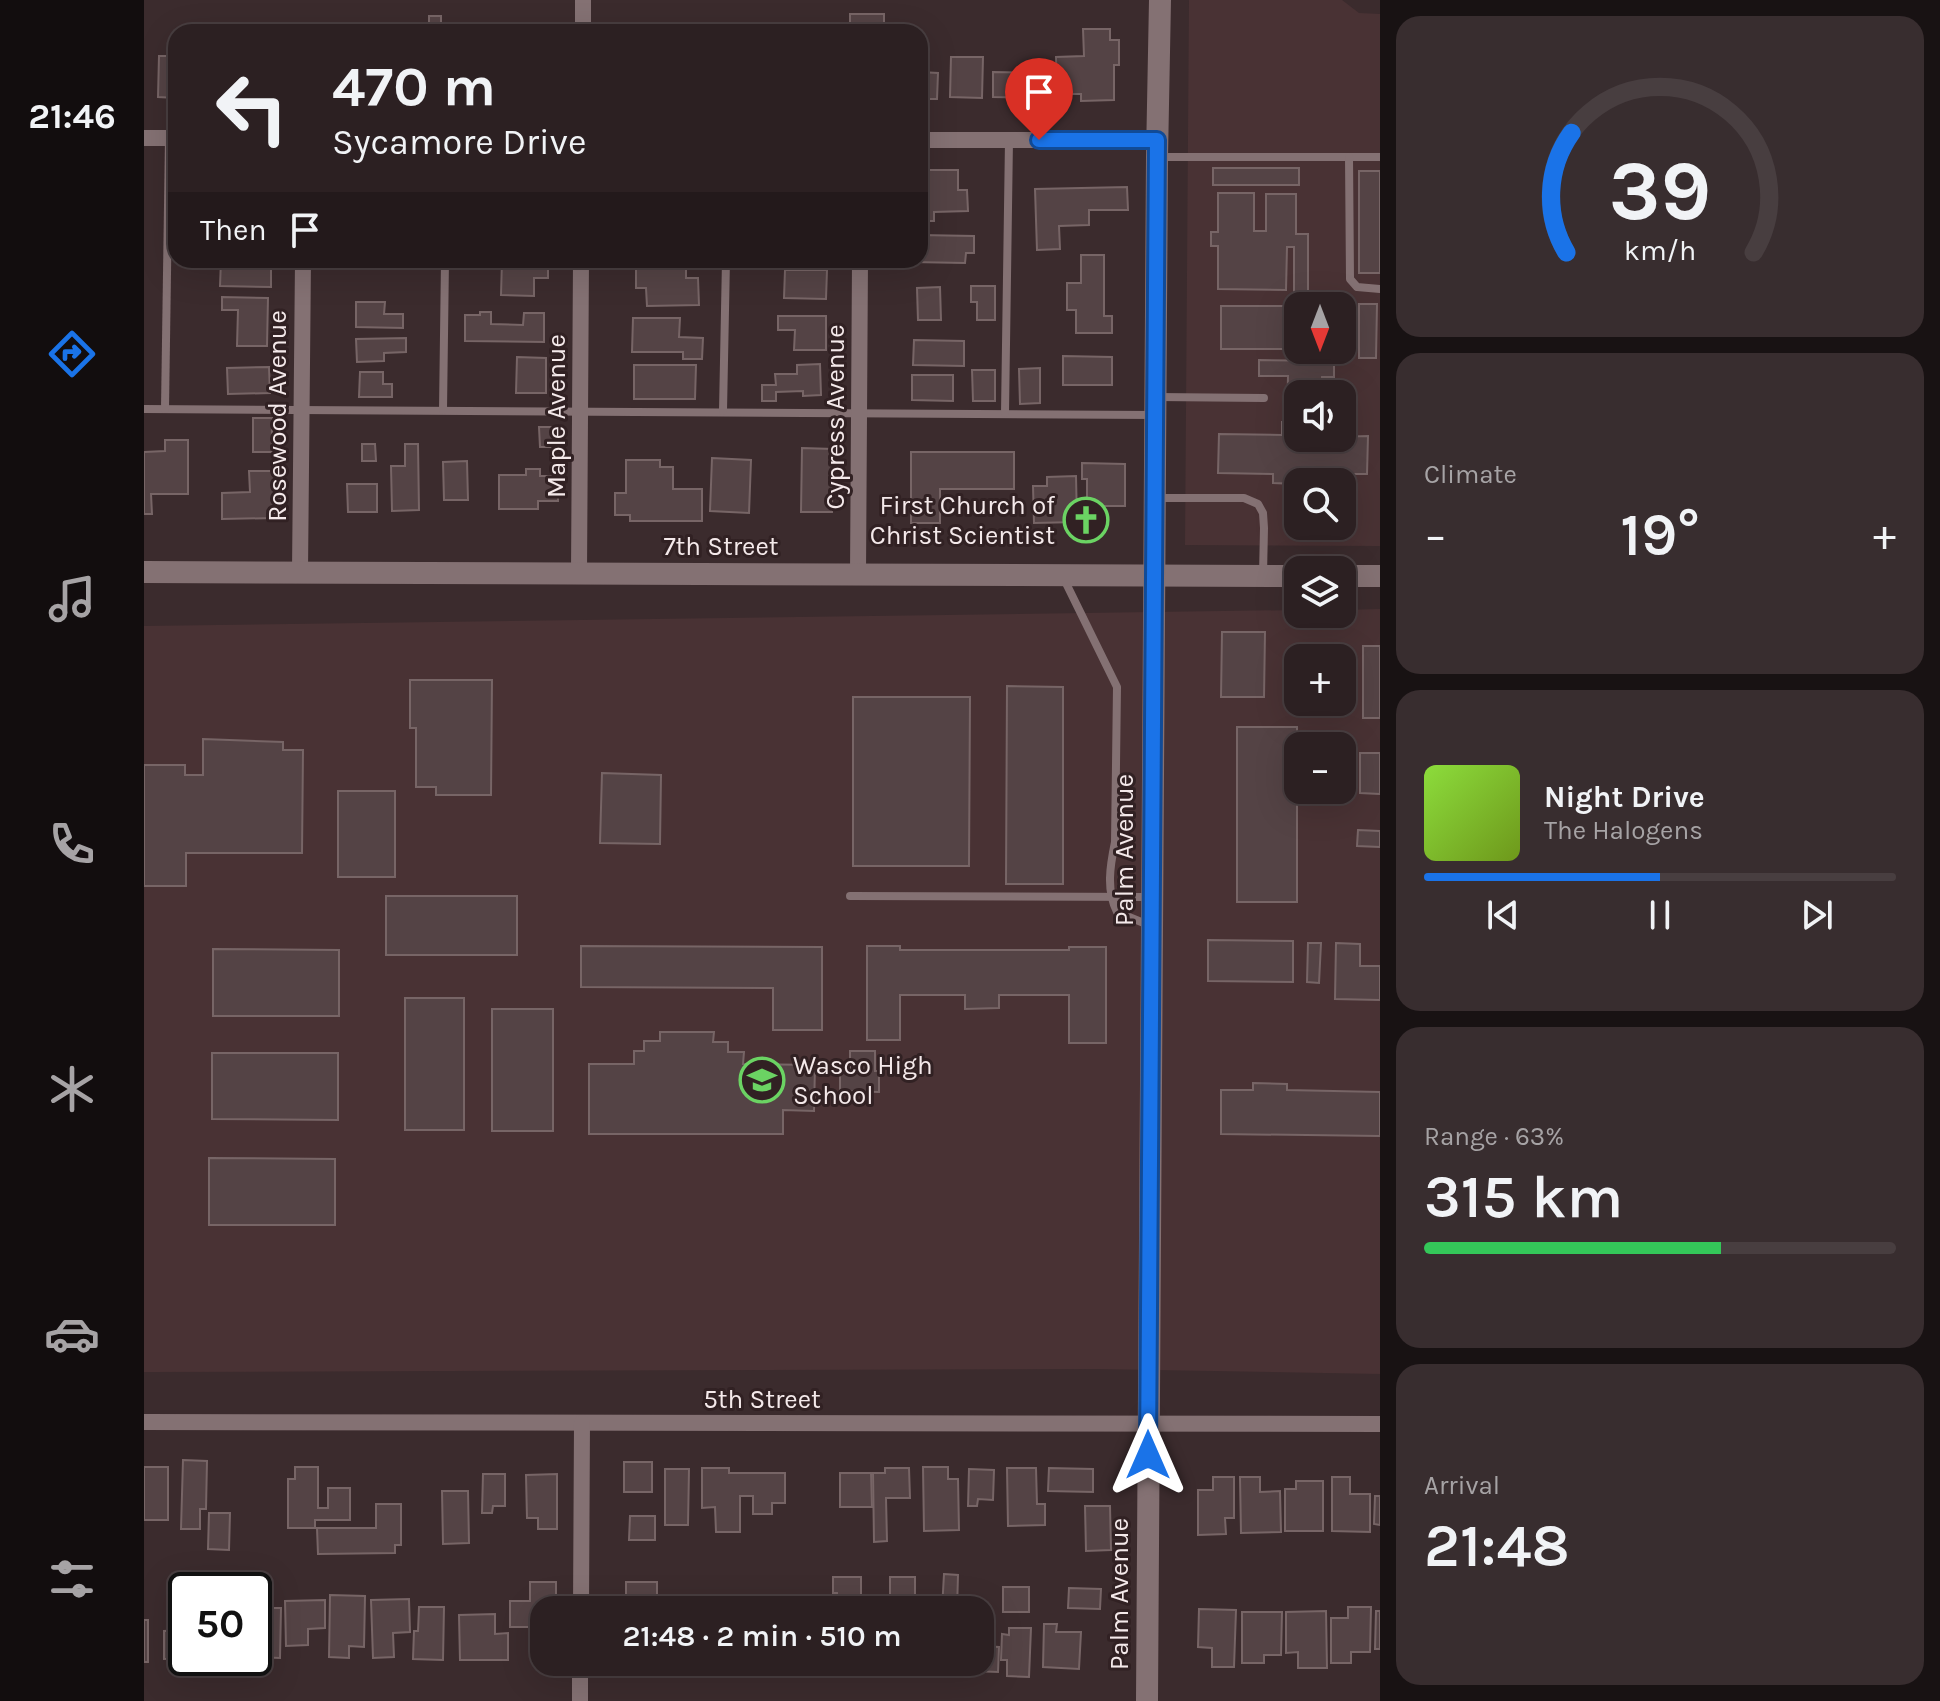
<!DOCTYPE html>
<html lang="en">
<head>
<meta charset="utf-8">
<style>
	body { margin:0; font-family:Karla,sans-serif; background:#382d2f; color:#f1f3f6; height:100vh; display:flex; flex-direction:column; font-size:30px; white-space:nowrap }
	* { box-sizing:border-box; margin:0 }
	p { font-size:26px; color:#a6a3a5 }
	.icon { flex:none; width:44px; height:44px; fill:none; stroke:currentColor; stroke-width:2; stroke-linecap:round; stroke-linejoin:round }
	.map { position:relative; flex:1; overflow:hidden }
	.details { display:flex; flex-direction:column; gap:16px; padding:16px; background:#181213; width:560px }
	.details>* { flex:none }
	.top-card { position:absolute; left:24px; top:24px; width:760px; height:244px; border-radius:24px; box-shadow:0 8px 32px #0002,0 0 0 2px #483e40; background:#2c2022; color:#f1f3f6; overflow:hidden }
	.needle { width:52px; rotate:180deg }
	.controls { position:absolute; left:1140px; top:292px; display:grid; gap:16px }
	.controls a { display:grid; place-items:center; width:72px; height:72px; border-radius:16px; background:#2c2022; box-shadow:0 8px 32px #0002,0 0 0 2px #483e40; font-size:40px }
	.speed { position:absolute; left:24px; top:1572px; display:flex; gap:16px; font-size:40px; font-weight:700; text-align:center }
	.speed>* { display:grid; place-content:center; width:104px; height:104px; border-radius:50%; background:#2c2022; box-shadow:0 8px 32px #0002,0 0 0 2px #483e40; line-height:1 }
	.speed .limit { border:4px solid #111; border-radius:12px; background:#fff; color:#111 }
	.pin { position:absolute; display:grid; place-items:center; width:68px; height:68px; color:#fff; margin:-82px -34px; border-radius:50% 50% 50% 0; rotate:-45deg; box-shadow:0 0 8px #0007 }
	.pin .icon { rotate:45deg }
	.me { position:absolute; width:88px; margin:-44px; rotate:0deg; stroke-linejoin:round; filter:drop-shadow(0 0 6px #0008) }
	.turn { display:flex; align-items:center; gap:28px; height:168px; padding:0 32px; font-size:36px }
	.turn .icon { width:104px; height:104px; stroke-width:2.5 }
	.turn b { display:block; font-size:56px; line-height:68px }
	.then { display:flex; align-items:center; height:76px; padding:0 32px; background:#0003; gap:16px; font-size:30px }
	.big { font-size:60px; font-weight:600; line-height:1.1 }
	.details .widget { flex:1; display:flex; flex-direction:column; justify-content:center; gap:12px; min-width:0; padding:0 28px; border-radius:24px; background:#382d2f }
	.details .dial { align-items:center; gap:0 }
	.dial svg { height:208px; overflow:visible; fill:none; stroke:#483e40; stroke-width:7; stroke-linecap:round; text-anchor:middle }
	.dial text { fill:#f1f3f6; stroke:none }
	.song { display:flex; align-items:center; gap:24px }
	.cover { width:96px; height:96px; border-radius:12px; background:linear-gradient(135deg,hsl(90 70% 55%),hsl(80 70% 35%)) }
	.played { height:8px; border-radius:4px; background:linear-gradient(90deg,#1a73e8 50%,#483e40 50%) }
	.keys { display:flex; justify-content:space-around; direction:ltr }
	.heat { display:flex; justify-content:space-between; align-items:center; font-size:44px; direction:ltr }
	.charge { height:12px; border-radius:6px; background:linear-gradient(90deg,#34c759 63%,#483e40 0) }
	.trip { position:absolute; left:386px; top:1596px; width:464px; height:80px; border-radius:24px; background:#2c2022; box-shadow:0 8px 32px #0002,0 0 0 2px #483e40; font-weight:600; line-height:80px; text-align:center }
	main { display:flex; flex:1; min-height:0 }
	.tab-bar { display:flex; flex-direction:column; width:144px; justify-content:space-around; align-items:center; background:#120d0e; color:#a6a3a5 }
	.tab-bar .icon { width:56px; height:56px }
	.tab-bar .current { color:#1a73e8 }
	.tab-bar b { font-size:36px; color:#f1f3f6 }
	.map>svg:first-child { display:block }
	.built { fill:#493234; fill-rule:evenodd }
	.building { fill:#544345; stroke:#776566; stroke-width:2 }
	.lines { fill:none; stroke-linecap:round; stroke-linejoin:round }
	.lane { stroke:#847173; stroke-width:8 }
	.street { stroke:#847173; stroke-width:16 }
	.secondary { stroke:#847173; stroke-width:22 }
	.route-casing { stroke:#114b97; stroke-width:20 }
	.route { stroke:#1a73e8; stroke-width:14 }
	.labels { text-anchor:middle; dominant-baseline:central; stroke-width:6; stroke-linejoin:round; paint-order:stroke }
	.street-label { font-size:26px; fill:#f4e9ea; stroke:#312123 }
	.poi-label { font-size:26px; fill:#f4e9ea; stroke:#312123; text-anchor:end }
</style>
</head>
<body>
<main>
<nav class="tab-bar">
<b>21:46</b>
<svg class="icon current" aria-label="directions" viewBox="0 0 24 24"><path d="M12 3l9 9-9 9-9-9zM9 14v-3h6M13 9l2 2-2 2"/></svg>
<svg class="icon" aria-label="music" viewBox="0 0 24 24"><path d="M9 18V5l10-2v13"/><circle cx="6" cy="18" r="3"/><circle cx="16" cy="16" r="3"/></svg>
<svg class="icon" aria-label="phone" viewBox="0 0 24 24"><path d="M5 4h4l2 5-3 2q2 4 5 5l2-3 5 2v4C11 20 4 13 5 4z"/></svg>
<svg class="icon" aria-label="climate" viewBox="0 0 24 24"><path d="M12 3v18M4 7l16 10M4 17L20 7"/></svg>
<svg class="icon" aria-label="car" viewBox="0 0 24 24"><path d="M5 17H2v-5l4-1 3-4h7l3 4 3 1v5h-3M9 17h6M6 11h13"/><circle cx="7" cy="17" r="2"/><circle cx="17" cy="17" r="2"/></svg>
<svg class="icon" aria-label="filters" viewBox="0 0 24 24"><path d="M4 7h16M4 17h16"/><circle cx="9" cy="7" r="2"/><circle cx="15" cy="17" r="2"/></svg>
</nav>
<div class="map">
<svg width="1236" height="1701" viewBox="0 0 1236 1701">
	<rect width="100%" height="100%" fill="#3b2b2d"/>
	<g class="built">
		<path d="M1045 0H1198L1215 13 1236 14V546L1041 545ZM1154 306H1198V350H1154ZM1154 394H1198V438H1154ZM1154 482H1198V526H1154Z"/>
		<path d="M1236 609V1374L951 1369 0 1372V626L1154 610V614H1198V610ZM1154 658H1198V702H1154ZM1154 746H1198V790H1154Z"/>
	</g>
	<g class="building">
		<path d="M706 14H740V31L745 32H706Z"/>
		<rect x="285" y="16" width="12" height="16"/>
		<path d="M379 24H394L393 32H378Z"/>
		<path d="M939 29H966V40H975V65H970V100L937 101V94H913L912 57 940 56Z"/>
		<path d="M15 56H32V98L14 97Z"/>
		<path d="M807 57H839L838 98 806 97Z"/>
		<path d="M776 72 794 73 793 99H776Z"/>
		<path d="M849 72 901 73 900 98 849 97Z"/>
		<rect x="1069" y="168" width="86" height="17"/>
		<path d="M776 170H814V190H823L824 211 790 212V221H776Z"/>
		<rect x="1215" y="171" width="21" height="102"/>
		<path d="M983 187 984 210H945V225L915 226 916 249 893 250 891 189Z"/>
		<path d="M1074 193H1110V231H1122V194H1152V234H1164V305H1209V349H1198V306H1154V349H1077V306H1150V247H1143L1142 290 1074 289V246H1067V232H1074Z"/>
		<path d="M776 235 830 236V253H822L821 263 768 262V260H776Z"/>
		<path d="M937 255H960V316H968V333H932V310H923V283H937Z"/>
		<path d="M77 260H113L112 266H127V287L76 286Z"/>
		<path d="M214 260H278V265L214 264Z"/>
		<path d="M358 260H404V278H390V296L357 295Z"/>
		<rect x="652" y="260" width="32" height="4"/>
		<path d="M542 267V278H554L555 305 503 306 502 288H492V268Z"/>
		<path d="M641 270H683L682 299 640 298Z"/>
		<path d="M827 286H851V320H833V302H827Z"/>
		<path d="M796 287 797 320H774L773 288Z"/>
		<path d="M78 297 124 298 123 346H93L94 310H78Z"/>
		<path d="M212 302H241L240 314H259V328L212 327Z"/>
		<path d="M1215 304H1233L1232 358H1215Z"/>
		<path d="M336 312H347V324L379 325 380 313H400V342L321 341V315H336Z"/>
		<path d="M634 316H682V350H650L651 330H634Z"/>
		<path d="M489 318H536L535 337 559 338 558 359H539V352H488Z"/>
		<path d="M262 338V352L240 353V361L213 362 212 339Z"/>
		<path d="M770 340 820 341V366L769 365Z"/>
		<path d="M919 356 968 357V385H919Z"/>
		<path d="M373 357 402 358V393H372Z"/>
		<path d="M1115 360 1190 361V377H1178L1177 394H1154V438L1224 436 1223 474H1208L1207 484 1154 482 1152 504 1153 484 1129 483V474L1074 473 1075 434 1138 435V422H1143L1144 376H1115Z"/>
		<path d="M676 364 677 395 659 396V391L632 392V401H618V385H632L631 374H653V365Z"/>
		<path d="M490 365H552L551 399H490Z"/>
		<path d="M125 367 126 393 84 394 83 368Z"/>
		<path d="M896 368V403L876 404 875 369Z"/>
		<path d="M828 370H851V401H829Z"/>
		<path d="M216 372H239V384H248V397H215Z"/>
		<path d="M768 375H809V401L768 400Z"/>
		<rect x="109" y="418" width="19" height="34"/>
		<path d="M395 427H416V447H396Z"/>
		<path d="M21 440H44V494H7L8 514H0V452L21 451Z"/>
		<path d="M218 444H231L232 461H218Z"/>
		<path d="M261 444H274L275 510 248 511 247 466H261Z"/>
		<path d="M658 448 689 449 688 512H657Z"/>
		<path d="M767 452H870V489H796V523H767Z"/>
		<path d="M568 458 607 460 605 513 566 511Z"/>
		<path d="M482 460H516V467H529V489H558V521H486V515H471V493H482Z"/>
		<path d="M323 461 324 500H300L299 462Z"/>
		<path d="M938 463 981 464V506H943V479H938Z"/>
		<path d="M382 469H396V476H414V501H394V509H355V475H382Z"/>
		<path d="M105 471H137V507L130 508V518L78 519V493L106 492Z"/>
		<path d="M932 476 933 522 890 523 889 486H903V477Z"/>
		<path d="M203 484H233V512H204Z"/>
		<path d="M1078 632H1121L1120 697H1077Z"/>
		<rect x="1219" y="646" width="17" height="72"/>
		<path d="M266 680H348L347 795H292V787H272V728H266Z"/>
		<path d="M863 686 919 687V884H862Z"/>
		<path d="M709 697H826L825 866H709Z"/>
		<rect x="1093" y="727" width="60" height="175"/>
		<path d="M59 739 139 742V750H159L158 853H42V886H0V765H41V775H59Z"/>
		<path d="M1216 753H1236V794L1216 793Z"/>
		<path d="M458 773 517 775 516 844 456 843Z"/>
		<rect x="194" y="791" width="57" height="86"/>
		<path d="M1214 830 1236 831V847L1213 846Z"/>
		<rect x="242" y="896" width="131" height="59"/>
		<path d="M1064 940 1149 941V982L1064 981Z"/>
		<path d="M1164 943H1177L1175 983 1163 982Z"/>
		<path d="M1192 943 1216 944V966H1236V1000L1191 999Z"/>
		<path d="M437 946 678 947V1030H629V988L437 987Z"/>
		<path d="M723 946H756V950H925V947H962V1043H925V995H855V1008L821 1009V995H756V1040H723Z"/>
		<path d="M69 949 195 950V1016H69Z"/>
		<rect x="261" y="998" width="59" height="132"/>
		<rect x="348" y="1009" width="61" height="122"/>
		<path d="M516 1032H570L569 1042H584V1052H600L599 1064 671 1065 670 1111 639 1110V1134H445V1064H490V1051H500V1041H516Z"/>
		<path d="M706 1051H731V1071H735V1092L696 1091V1071H706Z"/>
		<path d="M68 1053H194V1120L68 1119Z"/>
		<path d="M1109 1083 1143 1084V1090L1236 1092V1136L1077 1134V1090H1109Z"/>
		<path d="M65 1158 191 1159V1225H65Z"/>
		<path d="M39 1460 63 1461 62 1509H56V1529H37Z"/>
		<rect x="480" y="1462" width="28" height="30"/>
		<rect x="0" y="1467" width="24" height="53"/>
		<path d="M151 1467H174V1508H184V1488H206V1520H171V1528H144V1479H151Z"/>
		<path d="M779 1467H804V1479H814L815 1530 780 1531Z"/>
		<path d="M558 1468H585V1473H641V1503H628V1514H609V1496H596V1532H572L571 1507 558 1508Z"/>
		<path d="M741 1468H765L766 1498H742L743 1541 730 1542 729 1473H741Z"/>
		<path d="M863 1468H892L893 1504H901V1525L864 1526Z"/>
		<path d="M905 1468 949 1469V1492L904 1491Z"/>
		<path d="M521 1469H545L544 1525H521Z"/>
		<path d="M825 1469 850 1470 849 1500 834 1499 833 1506H824Z"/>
		<path d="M696 1473H727L728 1507H696Z"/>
		<path d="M339 1474H361V1506H349L348 1513H338Z"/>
		<path d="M413 1474V1529H394V1518H383L382 1475Z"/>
		<path d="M1069 1477H1090V1518H1081L1082 1534 1054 1535V1490H1069Z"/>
		<path d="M1096 1477H1116V1492L1136 1491 1137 1532 1097 1533Z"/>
		<path d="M1188 1477H1206V1494H1226V1532L1188 1531Z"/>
		<path d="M1152 1481H1179V1531H1141V1489H1152Z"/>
		<path d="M298 1491H324L325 1543 299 1544Z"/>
		<path d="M1231 1496H1236V1525L1230 1524Z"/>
		<path d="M232 1504H257V1545H251V1553L174 1554 173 1528H232Z"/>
		<path d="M941 1506H966L967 1550 942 1551Z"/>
		<path d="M65 1513H86L85 1550 64 1549Z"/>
		<path d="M486 1516H511V1540H485Z"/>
		<path d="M800 1574 814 1575 813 1610H798Z"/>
		<path d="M689 1577H717V1610H694L693 1593H689Z"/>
		<path d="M746 1577H771V1610H759V1601H746Z"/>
		<path d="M386 1582H412V1610H400V1633H391V1627H366V1601H386Z"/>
		<rect x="482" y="1582" width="31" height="28"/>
		<rect x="859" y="1587" width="26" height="25"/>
		<path d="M925 1588 957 1589 956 1609 924 1608Z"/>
		<path d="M186 1595 221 1596 220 1647 205 1646V1658L185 1657Z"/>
		<path d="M265 1599 266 1632 249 1633 250 1657 229 1658 227 1600Z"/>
		<path d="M181 1600V1628L164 1629V1645L142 1646 141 1601Z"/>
		<rect x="517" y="1601" width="28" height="9"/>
		<path d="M275 1607H300L299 1660 269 1659 270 1631H274Z"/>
		<path d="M1204 1607H1227L1226 1652H1207V1663H1187V1618H1204Z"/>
		<path d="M113 1608H137L136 1658 110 1657Z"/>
		<path d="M1055 1609 1092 1610 1090 1667H1068V1648L1054 1647Z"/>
		<path d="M1182 1611 1183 1668H1154V1652L1142 1653V1612Z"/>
		<path d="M1232 1611H1236V1649H1231Z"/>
		<path d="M1098 1612H1138L1137 1655H1120V1663H1098Z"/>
		<path d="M351 1614V1634L364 1633V1660H316L315 1615Z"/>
		<rect x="0" y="1620" width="4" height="42"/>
		<path d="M900 1624H913L912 1632H937L935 1669 899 1667Z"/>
		<path d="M865 1628H887L885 1677 863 1676V1660H857L858 1634 865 1635Z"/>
		<path d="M42 1630V1658H46L20 1659V1631Z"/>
		<path d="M836 1646 855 1647 854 1672 828 1671V1662H836Z"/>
		<rect x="561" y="1662" width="24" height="10"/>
		<path d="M787 1662H814V1675L786 1674Z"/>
	</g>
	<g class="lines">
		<g class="lane">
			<path d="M1013 157H1236"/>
			<path d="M1205 157 1206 279 1213 287 1236 289"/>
			<path d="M1013 397 1120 398"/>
			<path d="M0 409 1010 415"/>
			<path d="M21 409 25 138"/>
			<path d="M299 410 301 260"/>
			<path d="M579 411 582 260"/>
			<path d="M861 413 865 140"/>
			<path d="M1013 498H1100L1114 504 1119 513 1120 528 1119 575"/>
			<path d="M919 577 973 687 971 842C966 866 962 890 973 912L1007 926"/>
			<path d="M706 896 1007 897"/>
		</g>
		<g class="street">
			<path d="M439 32V0"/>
			<path d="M0 138H32"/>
			<path d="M776 140H1013"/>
			<path d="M156 572 159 260"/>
			<path d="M435 573 437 260"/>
			<path d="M714 574 716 260"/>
			<path d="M0 1422 1236 1424"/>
			<path d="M437 1610 438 1423"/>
			<path d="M436 1701V1662"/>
		</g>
		<g class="secondary">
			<path d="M0 572 1154 576"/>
			<path d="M1198 576H1236"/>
			<path d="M1003 1701 1013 157 1016 0"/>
		</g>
	</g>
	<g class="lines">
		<g class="route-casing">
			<path id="route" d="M895 140H1013L1004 1455"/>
		</g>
		<use href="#route" class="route"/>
	</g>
	<defs>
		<g id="church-ring" transform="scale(2.3)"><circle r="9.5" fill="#312123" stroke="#6bd363" stroke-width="1.5"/><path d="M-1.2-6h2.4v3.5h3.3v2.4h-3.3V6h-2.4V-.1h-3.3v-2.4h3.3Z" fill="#6bd363"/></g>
		<g id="school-ring" transform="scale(2.3)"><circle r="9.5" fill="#312123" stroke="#6bd363" stroke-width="1.5"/><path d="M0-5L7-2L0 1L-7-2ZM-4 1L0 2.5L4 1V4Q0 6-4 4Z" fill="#6bd363"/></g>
	</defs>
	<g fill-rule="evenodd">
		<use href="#church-ring" x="942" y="520"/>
		<use href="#school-ring" x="618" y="1080"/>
	</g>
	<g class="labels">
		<g class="street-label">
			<text transform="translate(133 416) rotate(-90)">Rosewood Avenue</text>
			<text transform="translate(412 416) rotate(-90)">Maple Avenue</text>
			<text transform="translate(691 417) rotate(-90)">Cypress Avenue</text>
			<text x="577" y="546">7th Street</text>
			<text transform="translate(980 850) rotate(-90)">Palm Avenue</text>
			<text x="618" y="1399">5th Street</text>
			<text transform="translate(975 1594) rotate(-90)">Palm Avenue</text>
		</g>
		<g class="poi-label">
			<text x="911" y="505">First Church of<tspan x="911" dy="30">Christ Scientist</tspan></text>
			<text x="649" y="1065" text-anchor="start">Wasco High<tspan x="649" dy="30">School</tspan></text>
		</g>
	</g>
</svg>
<div class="controls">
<a><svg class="needle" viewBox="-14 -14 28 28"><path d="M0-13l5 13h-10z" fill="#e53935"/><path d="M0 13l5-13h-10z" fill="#a6a3a5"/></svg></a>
<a><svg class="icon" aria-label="sound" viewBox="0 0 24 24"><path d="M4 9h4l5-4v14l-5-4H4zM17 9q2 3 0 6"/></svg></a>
<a><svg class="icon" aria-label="search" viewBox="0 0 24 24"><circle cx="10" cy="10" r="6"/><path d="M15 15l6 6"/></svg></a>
<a><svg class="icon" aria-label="layers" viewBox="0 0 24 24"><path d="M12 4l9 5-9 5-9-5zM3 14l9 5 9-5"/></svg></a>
<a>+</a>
<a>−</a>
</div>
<div class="speed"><div class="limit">50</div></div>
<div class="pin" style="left:895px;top:140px;background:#d93025"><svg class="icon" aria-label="arrive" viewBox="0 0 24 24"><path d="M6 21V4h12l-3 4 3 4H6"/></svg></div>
<svg class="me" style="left:1004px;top:1455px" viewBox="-20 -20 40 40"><path d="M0-17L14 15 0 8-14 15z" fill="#1a73e8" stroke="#fff" stroke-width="4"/></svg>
<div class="trip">21:48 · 2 min · 510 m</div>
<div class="top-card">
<div class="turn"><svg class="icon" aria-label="left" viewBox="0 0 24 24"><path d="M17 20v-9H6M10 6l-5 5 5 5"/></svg><div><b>470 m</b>Sycamore Drive</div></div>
<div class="then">Then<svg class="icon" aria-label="arrive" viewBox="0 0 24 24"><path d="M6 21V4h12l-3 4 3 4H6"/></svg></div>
</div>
</div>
<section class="details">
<div class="widget dial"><svg viewBox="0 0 100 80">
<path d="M14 69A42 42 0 1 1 86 69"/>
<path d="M14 69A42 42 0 0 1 16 23" stroke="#1a73e8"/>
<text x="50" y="56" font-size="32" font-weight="700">39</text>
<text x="50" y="72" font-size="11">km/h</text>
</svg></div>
<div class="widget"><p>Climate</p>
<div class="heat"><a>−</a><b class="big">19°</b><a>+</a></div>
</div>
<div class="widget">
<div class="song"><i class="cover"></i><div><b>Night Drive</b><p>The Halogens</p></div></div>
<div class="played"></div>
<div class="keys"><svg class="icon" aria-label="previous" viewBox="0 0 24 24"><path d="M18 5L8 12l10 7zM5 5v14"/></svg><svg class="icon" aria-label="pause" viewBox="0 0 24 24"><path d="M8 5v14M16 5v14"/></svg><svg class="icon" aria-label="next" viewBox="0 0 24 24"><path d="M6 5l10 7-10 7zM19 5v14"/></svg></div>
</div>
<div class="widget"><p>Range · 63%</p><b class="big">315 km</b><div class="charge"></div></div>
<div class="widget"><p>Arrival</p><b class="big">21:48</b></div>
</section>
</main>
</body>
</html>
